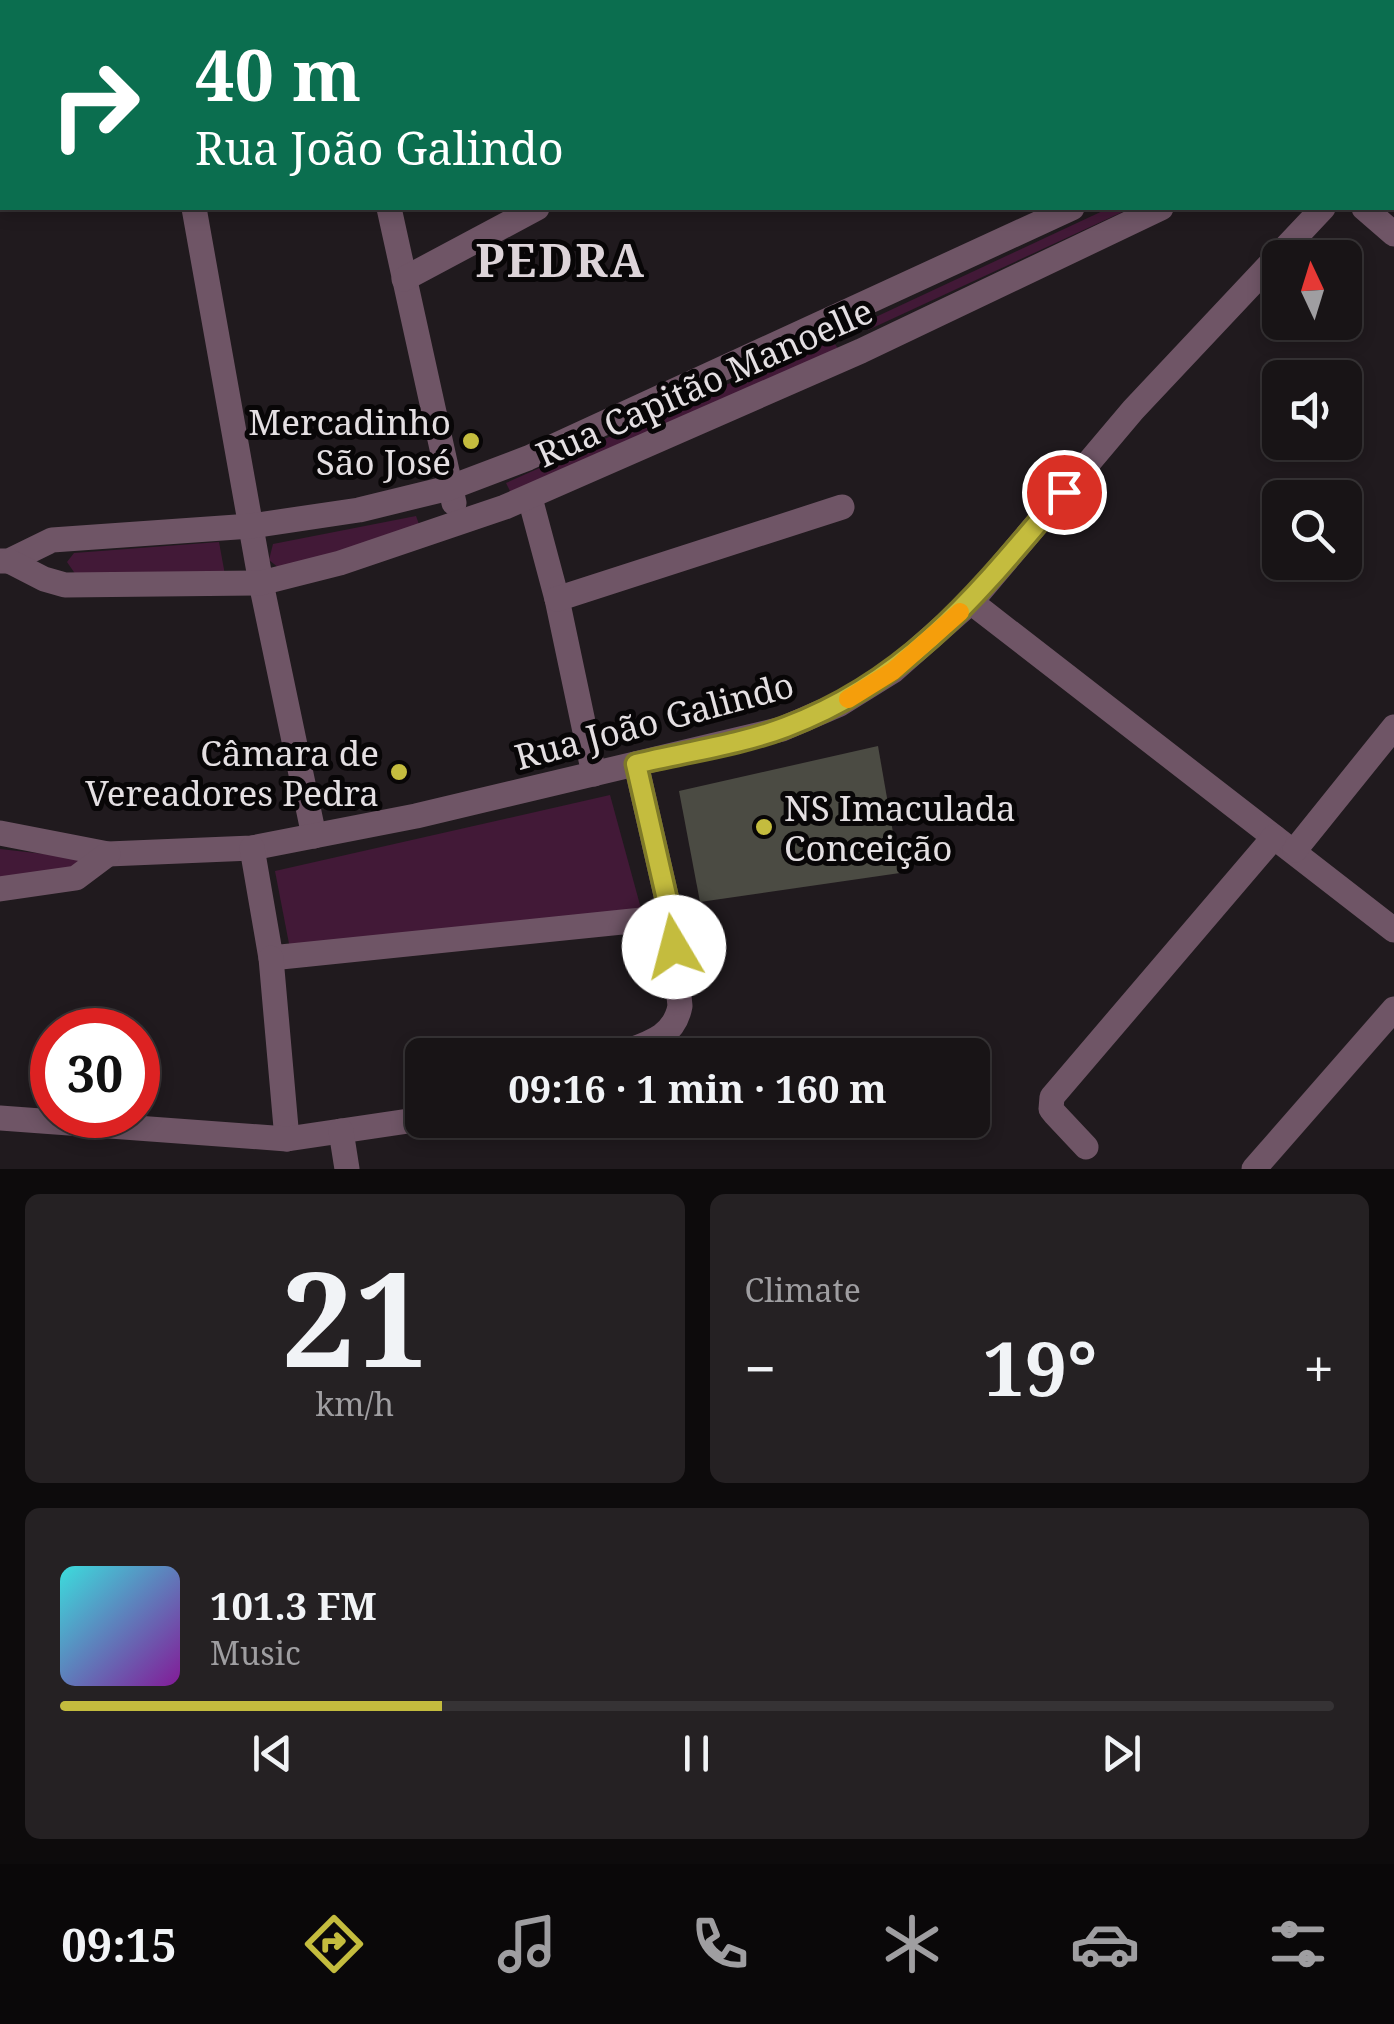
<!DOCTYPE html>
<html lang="en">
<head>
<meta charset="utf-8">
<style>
	body { margin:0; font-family:"Noto Serif",serif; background:#252123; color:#f1f3f6; height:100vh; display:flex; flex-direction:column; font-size:38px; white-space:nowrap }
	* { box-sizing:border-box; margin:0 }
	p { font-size:32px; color:#9f9ea1 }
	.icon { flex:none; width:55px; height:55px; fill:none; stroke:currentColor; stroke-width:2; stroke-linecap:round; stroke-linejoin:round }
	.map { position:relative; height:1169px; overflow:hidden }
	.details { display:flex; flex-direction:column; gap:25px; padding:25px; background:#0d0b0c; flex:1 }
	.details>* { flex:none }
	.banner { position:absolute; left:0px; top:0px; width:1395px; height:210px; box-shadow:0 5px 15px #0003,0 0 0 2px #363335; background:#0b6e4f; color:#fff; overflow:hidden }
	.needle { width:65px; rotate:356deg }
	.buttons { position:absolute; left:1262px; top:240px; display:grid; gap:20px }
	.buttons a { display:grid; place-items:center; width:100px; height:100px; border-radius:15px; background:#181416; box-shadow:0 5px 15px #0003,0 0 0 2px #363335; font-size:50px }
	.speed { position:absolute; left:30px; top:1008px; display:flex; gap:20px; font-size:50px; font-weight:700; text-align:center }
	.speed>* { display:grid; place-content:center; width:130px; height:130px; border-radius:50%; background:#181416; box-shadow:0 5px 15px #0003,0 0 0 2px #363335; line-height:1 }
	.speed .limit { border:15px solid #d22; background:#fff; color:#111 }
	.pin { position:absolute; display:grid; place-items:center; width:85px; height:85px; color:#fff; margin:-42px; border:5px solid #fff; border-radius:50%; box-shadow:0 2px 10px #0007 }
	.me { position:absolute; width:110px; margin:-55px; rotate:352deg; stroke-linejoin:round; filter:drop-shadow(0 0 8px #0008) }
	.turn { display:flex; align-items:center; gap:35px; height:210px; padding:0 30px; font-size:45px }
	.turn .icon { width:130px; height:130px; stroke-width:2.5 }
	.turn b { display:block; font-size:70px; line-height:85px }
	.big { font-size:75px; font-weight:700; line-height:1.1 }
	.details .tile { flex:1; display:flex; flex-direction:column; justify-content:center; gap:15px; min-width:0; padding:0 35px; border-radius:15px; background:#252123 }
	.details .dial { align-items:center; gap:0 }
	.dial b { font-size:130px; line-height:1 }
	.song { display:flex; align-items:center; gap:30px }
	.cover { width:120px; height:120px; border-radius:15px; background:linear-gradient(135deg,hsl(180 70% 55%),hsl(290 70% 35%)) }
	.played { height:10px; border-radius:5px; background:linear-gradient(90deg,#c4bc3e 30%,#363335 30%) }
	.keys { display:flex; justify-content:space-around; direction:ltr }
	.heat { display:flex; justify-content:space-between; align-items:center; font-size:55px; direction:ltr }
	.details .tiles { flex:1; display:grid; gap:25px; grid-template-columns:1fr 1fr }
	.tile:last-child { grid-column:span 2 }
	.trip { position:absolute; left:405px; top:1038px; width:585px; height:100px; border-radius:15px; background:#181416; box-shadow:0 5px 15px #0003,0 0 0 2px #363335; font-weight:700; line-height:100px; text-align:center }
	.tab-bar { display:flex; height:160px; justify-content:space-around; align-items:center; background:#0a0809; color:#9f9ea1 }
	.tab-bar .icon { width:70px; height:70px }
	.tab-bar .on { color:#c4bc3e }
	.tab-bar b { font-size:45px; color:#f1f3f6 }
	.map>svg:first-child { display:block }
	.green { fill:#421937 }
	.building { fill:#4b4b43 }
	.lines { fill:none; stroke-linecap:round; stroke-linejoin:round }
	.minor { stroke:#6f5566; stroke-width:25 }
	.major { stroke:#c48fb3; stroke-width:25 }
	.route-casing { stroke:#7f7a28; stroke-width:25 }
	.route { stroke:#c4bc3e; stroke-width:18 }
	.slow { stroke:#f59e0b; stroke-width:18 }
	.poi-dot { fill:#c4bc3e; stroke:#080607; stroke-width:4 }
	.labels { text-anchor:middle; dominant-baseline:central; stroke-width:10; stroke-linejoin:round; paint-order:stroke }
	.street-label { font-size:35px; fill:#e4dfe2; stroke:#080607 }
	.poi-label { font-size:35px; fill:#e4dfe2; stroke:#080607; text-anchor:end }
	.district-label { font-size:45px; font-weight:bold; letter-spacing:2.5px; fill:#ddd4d9; stroke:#080607 }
</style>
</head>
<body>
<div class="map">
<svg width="1394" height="1169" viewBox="0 0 1394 1169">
	<rect width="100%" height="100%" fill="#201a1e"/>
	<g class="green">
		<path d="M1109 208H1131L868 330 865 322Z"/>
		<path d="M831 338 839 350 513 497 506 483Z"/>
		<path d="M416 516 421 530 284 572 269 560 273 544Z"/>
		<path d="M219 542 225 575H76L67 562 74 553Z"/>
		<path d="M610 795 643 916 291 954 275 871Z"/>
		<path d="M0 849 89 859 61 877 0 885Z"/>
	</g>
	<path class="building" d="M878 746 900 873 700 902 679 791Z"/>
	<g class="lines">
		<g class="minor">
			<path d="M157 0 158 2"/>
			<path d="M346 0V2"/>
			<path d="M1131 0V2"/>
			<path d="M922 2 927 0"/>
			<path d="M1392 71 1394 70"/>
			<path d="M1392 97 1394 99"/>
			<path d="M1392 129 1394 126"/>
			<path d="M1392 197 1394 198"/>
			<path d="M194 208 261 583 314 836"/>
			<path d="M389 208 454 503"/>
			<path d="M1364 208 1394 234"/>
			<path d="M404 279 537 208"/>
			<path d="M530 498 557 599 594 774"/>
			<path d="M0 561H9L52 540 251 526 359 510 449 488 528 458 1072 208"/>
			<path d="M9 561 44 579 65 585 261 583 340 563 505 507 861 351 1161 208"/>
			<path d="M557 599 842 507"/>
			<path d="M971 602 1394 930"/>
			<path d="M0 833 108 854 252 848 416 816 782 729 840 704 893 671 971 602 1133 410 1323 208"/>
			<path d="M252 848 271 958 671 917 636 764"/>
			<path d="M1295 850 1394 727"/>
			<path d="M0 889 76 878 108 854"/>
			<path d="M271 958 287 1139"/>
			<path d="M617 1055C645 1044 674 1039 680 1006L671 917"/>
			<path d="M0 1118 287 1139 422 1119"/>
			<path d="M341 1131 347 1169"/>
			<path d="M1086 1147 1055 1114 1051 1109 1052 1097 1274 837"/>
			<path d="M1254 1169 1394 1009"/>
		</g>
		<g class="major">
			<path d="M126 2 130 0"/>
			<path d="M0 81 2 79"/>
		</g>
	</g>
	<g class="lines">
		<g class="route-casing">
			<path id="route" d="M674 947 671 917 636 764C685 752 739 745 786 727 911 680 980 591 1064 492"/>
		</g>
		<use href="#route" class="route"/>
		<path class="slow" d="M848 699 893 671 960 612"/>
	</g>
	<g class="poi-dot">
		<circle cx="471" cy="441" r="10"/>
		<circle cx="399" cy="772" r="10"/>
		<circle cx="764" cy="827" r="10"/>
	</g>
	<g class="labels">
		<g class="street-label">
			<text transform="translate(704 382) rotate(-24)">Rua Capitão Manoelle</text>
			<text transform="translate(654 720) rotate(-15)">Rua João Galindo</text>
		</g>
		<g class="poi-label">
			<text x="451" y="421">Mercadinho<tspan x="451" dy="40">São José</tspan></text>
			<text x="379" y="752">Câmara de<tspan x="379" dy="40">Vereadores Pedra</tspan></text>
			<text x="784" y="807" text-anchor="start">NS Imaculada<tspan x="784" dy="40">Conceição</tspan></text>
		</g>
		<g class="district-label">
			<text x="561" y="259">PEDRA</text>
		</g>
	</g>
</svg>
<div class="buttons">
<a><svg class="needle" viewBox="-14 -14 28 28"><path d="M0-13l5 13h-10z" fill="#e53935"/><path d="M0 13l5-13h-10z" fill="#9f9ea1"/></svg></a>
<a><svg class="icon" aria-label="sound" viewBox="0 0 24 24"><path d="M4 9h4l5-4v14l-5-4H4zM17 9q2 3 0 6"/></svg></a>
<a><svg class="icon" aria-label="search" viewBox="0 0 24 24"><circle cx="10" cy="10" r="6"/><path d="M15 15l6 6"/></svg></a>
</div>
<div class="speed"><div class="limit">30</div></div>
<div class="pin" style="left:1064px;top:492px;background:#d93025"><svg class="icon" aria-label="arrive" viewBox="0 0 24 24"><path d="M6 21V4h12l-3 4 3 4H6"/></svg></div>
<svg class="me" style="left:674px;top:947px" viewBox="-20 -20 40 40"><circle r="19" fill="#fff"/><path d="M0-13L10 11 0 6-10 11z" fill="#c4bc3e"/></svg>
<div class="trip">09:16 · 1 min · 160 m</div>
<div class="banner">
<div class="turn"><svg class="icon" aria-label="right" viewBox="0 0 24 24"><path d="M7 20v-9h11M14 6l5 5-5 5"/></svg><div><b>40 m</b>Rua João Galindo</div></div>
</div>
</div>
<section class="details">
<div class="tiles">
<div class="tile dial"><b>21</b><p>km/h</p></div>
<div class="tile"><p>Climate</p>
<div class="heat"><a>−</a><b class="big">19°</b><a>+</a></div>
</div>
<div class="tile">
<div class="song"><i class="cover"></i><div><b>101.3 FM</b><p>Music</p></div></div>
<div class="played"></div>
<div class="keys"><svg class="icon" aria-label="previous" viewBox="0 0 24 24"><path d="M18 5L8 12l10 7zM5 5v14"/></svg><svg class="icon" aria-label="pause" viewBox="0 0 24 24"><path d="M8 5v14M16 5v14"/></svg><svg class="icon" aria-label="next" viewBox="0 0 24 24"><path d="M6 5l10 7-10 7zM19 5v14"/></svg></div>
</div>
</div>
</section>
<nav class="tab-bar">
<b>09:15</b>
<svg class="icon on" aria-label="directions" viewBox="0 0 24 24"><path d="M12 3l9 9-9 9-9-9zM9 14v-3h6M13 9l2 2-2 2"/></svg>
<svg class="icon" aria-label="music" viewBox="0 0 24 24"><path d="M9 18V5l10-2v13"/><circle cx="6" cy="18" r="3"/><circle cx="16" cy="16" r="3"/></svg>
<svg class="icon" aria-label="phone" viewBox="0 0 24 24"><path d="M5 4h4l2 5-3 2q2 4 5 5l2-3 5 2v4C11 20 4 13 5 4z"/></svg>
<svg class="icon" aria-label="climate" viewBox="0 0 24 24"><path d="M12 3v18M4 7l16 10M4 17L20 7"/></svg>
<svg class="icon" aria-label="car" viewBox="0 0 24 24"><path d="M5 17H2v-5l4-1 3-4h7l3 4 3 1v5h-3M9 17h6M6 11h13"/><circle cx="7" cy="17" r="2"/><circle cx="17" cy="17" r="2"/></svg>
<svg class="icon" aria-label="filters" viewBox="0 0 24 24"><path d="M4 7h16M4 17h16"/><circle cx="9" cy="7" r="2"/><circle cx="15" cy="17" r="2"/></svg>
</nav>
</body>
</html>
